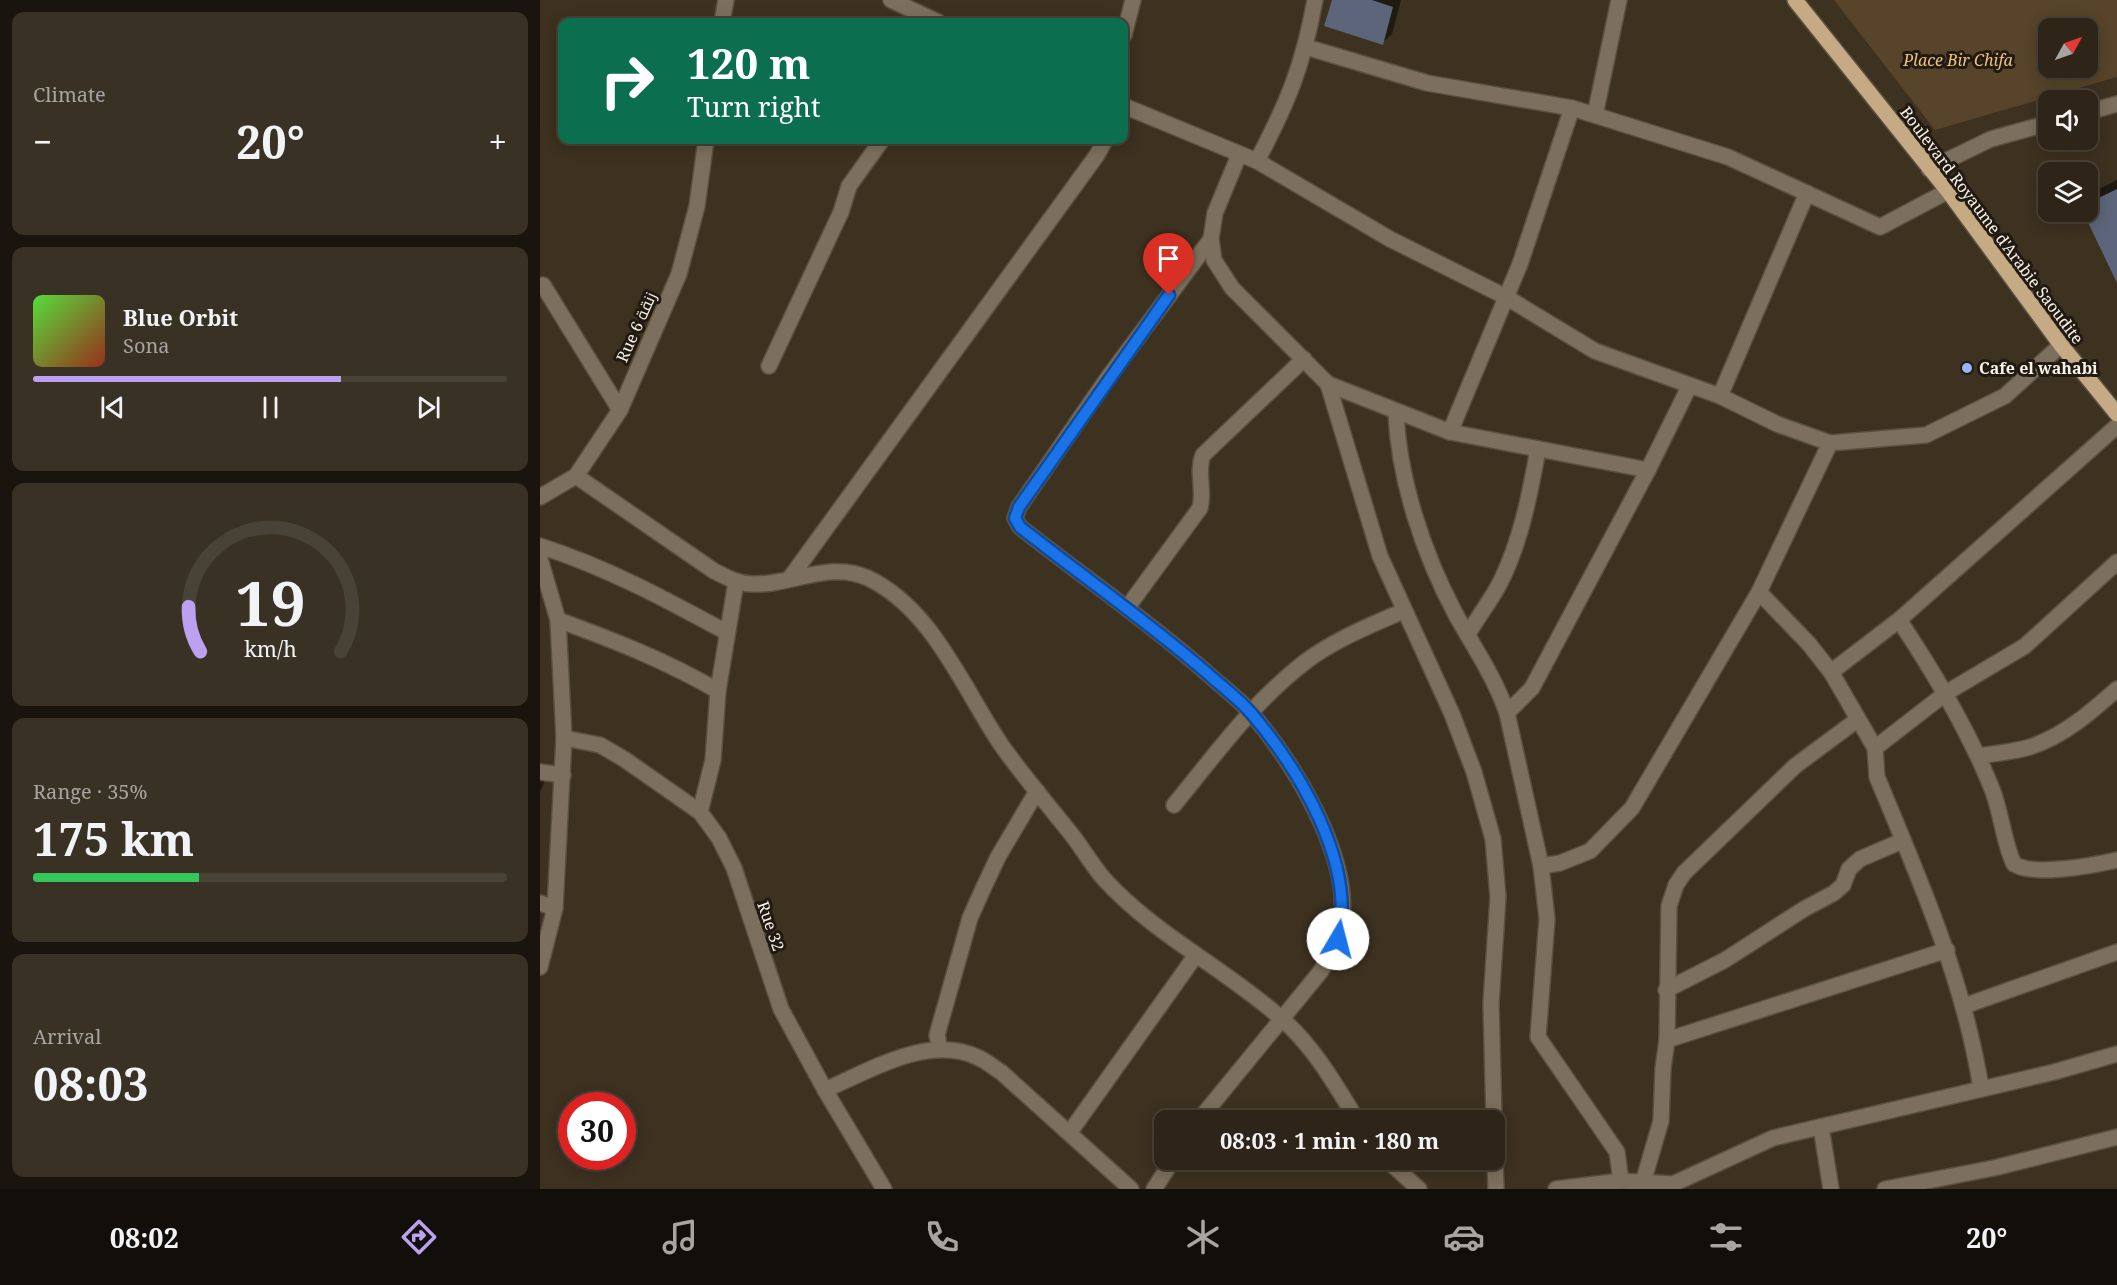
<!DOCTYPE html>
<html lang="en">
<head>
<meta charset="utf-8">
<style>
	body { margin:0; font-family:"Noto Serif",Cairo,serif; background:#3a3125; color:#f1f3f6; height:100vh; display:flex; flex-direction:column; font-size:22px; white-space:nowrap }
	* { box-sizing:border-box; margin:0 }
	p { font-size:20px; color:#a7a5a2 }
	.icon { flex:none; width:33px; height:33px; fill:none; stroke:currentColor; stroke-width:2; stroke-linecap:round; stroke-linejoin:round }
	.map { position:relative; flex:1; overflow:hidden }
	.sheet { display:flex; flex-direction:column; gap:12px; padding:12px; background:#19140d; width:540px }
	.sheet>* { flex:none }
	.guide { position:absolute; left:18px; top:18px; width:570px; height:126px; border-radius:12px; box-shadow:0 3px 15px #0003,0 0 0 2px #494237; background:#0b6e4f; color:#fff; overflow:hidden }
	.needle { width:39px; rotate:50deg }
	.tools { position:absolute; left:1498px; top:18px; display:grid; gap:12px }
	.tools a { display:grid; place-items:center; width:60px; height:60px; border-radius:12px; background:#2e2518; box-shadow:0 3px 15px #0003,0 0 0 2px #494237; font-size:30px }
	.speed { position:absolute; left:18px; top:1092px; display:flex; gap:12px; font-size:30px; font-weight:700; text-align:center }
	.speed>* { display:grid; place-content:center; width:78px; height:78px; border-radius:50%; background:#2e2518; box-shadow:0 3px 15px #0003,0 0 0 2px #494237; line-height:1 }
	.speed .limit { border:9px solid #d22; background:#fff; color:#111 }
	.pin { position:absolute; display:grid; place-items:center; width:51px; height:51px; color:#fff; margin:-62px -26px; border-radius:50% 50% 50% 0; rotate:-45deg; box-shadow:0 0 6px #0007 }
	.pin .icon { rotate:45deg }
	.me { position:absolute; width:66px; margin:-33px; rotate:8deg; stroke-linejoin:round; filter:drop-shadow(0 0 4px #0008) }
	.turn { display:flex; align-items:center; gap:21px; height:126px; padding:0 30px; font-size:27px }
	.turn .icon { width:78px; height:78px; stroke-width:2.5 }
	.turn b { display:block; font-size:42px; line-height:51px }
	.big { font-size:45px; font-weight:700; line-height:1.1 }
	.sheet .tile { flex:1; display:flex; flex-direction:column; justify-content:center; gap:9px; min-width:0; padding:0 21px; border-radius:12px; background:#3a3125 }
	.sheet .dial { align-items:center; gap:0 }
	.dial svg { height:156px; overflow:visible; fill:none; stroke:#494237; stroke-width:7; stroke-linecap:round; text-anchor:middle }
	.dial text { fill:#f1f3f6; stroke:none }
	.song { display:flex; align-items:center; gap:18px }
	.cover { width:72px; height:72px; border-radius:9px; background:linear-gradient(135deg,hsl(110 70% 55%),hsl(10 70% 35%)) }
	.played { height:6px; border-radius:3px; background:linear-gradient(90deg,#bca0f2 65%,#494237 65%) }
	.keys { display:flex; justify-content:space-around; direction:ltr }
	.heat { display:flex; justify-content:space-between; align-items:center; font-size:33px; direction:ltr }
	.charge { height:9px; border-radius:4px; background:linear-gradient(90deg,#34c759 35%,#494237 0) }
	.trip { position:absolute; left:614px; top:1110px; width:351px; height:60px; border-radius:12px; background:#2e2518; box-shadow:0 3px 15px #0003,0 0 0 2px #494237; font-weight:700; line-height:60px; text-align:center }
	.tab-bar { display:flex; height:96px; justify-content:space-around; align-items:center; background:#120f0a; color:#a7a5a2 }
	.tab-bar .icon { width:42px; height:42px }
	.tab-bar .current { color:#bca0f2 }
	.tab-bar b { font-size:27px; color:#f1f3f6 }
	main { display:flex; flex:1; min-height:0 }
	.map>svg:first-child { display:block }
	.park { fill:#57442a; fill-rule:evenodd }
	.shadow { fill:#0007 }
	.building { fill:#5c6579 }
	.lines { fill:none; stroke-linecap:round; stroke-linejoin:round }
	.minor-casing { stroke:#5b5040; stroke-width:18 }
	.major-casing { stroke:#5b5040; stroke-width:18 }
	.minor { stroke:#7d6f5d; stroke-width:15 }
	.major { stroke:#c5aa83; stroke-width:15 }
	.route-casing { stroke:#114b97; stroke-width:15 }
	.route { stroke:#1a73e8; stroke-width:10 }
	.poi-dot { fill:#97b6fd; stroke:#201a12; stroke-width:2 }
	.labels { text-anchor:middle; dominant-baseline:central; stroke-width:6; stroke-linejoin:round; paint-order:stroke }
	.park-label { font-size:16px; font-style:italic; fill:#f1c17c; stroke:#201a12 }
	.street-label { font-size:16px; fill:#f9f2e7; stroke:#201a12 }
	.poi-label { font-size:16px; font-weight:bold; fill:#f9f2e7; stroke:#201a12; text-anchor:start }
</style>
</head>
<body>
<main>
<section class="sheet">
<div class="tile"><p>Climate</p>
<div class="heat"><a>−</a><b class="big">20°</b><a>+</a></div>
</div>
<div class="tile">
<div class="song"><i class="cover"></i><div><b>Blue Orbit</b><p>Sona</p></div></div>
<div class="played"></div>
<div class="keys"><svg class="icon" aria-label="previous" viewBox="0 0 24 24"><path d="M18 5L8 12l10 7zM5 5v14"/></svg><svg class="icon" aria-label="pause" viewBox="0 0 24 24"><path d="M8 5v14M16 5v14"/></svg><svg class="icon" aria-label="next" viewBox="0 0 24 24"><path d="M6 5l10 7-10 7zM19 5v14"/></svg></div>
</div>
<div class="tile dial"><svg viewBox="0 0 100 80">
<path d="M14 69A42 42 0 1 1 86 69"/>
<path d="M14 69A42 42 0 0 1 8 46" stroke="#bca0f2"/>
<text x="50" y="56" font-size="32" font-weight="700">19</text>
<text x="50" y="72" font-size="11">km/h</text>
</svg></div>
<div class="tile"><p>Range · 35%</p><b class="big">175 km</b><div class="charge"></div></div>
<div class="tile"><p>Arrival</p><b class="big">08:03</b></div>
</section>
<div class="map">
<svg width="1577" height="1189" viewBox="0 0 1577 1189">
	<rect width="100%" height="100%" fill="#3d3120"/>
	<path class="park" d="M1294 0H1577V77L1395 130ZM1509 28H1548V68H1509Z"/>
	<g class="shadow">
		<path d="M794 0H861L852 34 842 43Z"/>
		<path d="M1577 180V279L1545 212H1548V201L1561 188Z"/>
		<path d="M0 775 6 778 0 792Z"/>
	</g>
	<g class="building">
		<path d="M792 0H832L853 7 843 45 784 26Z"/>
		<path d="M1577 189V283L1543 212H1548V203Z"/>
	</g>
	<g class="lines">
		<g class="minor-casing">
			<g id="minor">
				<path d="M351 0 398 22"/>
				<path d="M182 22 186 0"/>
				<path d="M584 35 593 0"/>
				<path d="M766 47 887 83 1032 108 1188 157 1340 227 1408 191"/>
				<path d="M584 106 717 161 850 239 966 297 1055 351 1180 396 1237 424 1290 443 1386 435 1465 396 1521 345"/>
				<path d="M1548 112 1577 104"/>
				<path d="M1055 115 1079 0"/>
				<path d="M699 155 675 213 671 239 674 260 692 288 788 384 910 432 1108 470"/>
				<path d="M717 161C748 102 763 66 775 0"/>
				<path d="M1389 169 1451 139 1509 123"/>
				<path d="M0 287 3 285 80 410"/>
				<path d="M229 366 301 212 309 186 342 140"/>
				<path d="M788 384 840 556 912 714 934 772 953 839 958 897 951 1003 954 1120"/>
				<path d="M1180 396 1267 193"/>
				<path d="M856 413C859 481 884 555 916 615 934 647 955 678 967 713L1001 866 1007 919 998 1037 1077 1152 1081 1181"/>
				<path d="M910 432 980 264 1032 108"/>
				<path d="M36 476 174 571C186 577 198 584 212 584 251 586 289 560 328 578 394 610 423 689 462 746 484 777 509 806 532 835 543 849 552 865 564 879 615 935 686 969 742 1019 774 1047 795 1084 817 1120"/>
				<path d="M0 497 36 476 80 410 139 274 157 206 166 140"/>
				<path d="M0 546C66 567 125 599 186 632"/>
				<path d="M0 559 18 620 24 738 15 908 0 967"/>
				<path d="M250 578 557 155 565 140"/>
				<path d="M1219 592 1269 644 1291 672 1335 748 1337 777C1379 878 1424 980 1441 1088"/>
				<path d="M587 608 660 508C665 490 656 472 663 455L764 359"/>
				<path d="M18 620C73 640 127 661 178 691"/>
				<path d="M1359 620C1395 674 1428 729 1452 789 1461 811 1465 848 1474 864 1494 877 1554 865 1577 860"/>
				<path d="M928 634C938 617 951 600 960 583 981 541 990 494 998 449"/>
				<path d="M1291 672 1359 620 1577 426"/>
				<path d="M967 713 992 688 1108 470 1149 387"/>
				<path d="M24 738 60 745 84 759 160 812 179 838 194 868 241 1009 285 1090 344 1189"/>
				<path d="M1335 748 1406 693 1485 646 1577 562"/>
				<path d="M1439 756C1456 753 1474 752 1490 747 1524 736 1551 712 1577 689"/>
				<path d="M0 772 23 775"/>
				<path d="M634 805C675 755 713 702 765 662 794 640 829 626 863 611"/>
				<path d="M160 812 173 760 178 691 196 582"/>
				<path d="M1001 866 1020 863 1050 851 1092 808 1219 592 1290 443"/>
				<path d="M0 903 15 908"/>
				<path d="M1126 990 1185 960 1264 909 1294 893 1303 885 1309 869 1320 859 1362 841"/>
				<path d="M1424 1006 1577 952"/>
				<path d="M1127 1040 1407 950"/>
				<path d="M400 1049 397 1035 430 918 442 891 458 857 497 791"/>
				<path d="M285 1090C329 1071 388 1034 437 1057 445 1060 453 1067 461 1072L591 1189"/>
				<path d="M659 1120 781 971C789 957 799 942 801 925 813 858 753 762 711 713 698 698 681 686 667 673 608 621 542 576 480 527L475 518 479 507 567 379 671 239"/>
				<path d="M1281 1127 1291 1189"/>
				<path d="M530 1132 656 955"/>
				<path d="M954 1134 956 1189"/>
				<path d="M847 1160 879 1189"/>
				<path d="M614 1189 633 1160"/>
				<path d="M1016 1189 1081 1181 1133 1184 1233 1138 1514 1072 1577 1054"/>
				<path d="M1101 1189 1121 1121 1123 1068 1127 1040 1129 906 1136 885 1144 873 1255 766 1317 720"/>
				<path d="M1345 1189 1454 1168 1577 1137"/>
			</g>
		</g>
		<g class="major-casing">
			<path id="major" d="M1255 0 1408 191 1521 345 1577 414"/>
		</g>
		<use href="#minor" class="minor"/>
		<use href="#major" class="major"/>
	</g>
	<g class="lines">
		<g class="route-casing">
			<path id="route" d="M629 295 479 507 475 518 480 527C542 576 607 621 667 673 681 686 698 698 711 713 758 768 817 864 798 939"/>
		</g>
		<use href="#route" class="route"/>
	</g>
	<circle class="poi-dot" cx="1427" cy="368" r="6"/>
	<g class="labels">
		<g class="park-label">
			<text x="1418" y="60">Place Bir Chifa</text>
		</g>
		<g class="street-label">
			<text transform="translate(1452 225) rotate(53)">Boulevard Royaume d'Arabie Saoudite</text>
			<text transform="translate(96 327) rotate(-66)">Rue 6 زنقة</text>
			<text transform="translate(231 926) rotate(71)">Rue 32</text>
		</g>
		<g class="poi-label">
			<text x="1439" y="368">Cafe el wahabi</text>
		</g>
	</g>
</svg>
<div class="tools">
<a><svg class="needle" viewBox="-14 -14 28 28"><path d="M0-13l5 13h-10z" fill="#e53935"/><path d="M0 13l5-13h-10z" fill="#a7a5a2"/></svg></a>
<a><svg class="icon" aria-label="sound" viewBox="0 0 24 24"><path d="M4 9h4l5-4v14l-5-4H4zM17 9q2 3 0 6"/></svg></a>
<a><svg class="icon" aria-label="layers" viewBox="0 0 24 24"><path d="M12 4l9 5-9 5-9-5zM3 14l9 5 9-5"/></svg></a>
</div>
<div class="speed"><div class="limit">30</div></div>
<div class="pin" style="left:629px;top:295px;background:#d93025"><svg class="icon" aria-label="arrive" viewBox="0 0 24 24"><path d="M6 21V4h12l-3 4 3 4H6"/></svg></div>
<svg class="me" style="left:798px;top:939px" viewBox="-20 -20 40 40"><circle r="19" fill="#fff"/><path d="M0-13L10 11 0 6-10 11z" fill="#1a73e8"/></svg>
<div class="trip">08:03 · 1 min · 180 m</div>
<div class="guide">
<div class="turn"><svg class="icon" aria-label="right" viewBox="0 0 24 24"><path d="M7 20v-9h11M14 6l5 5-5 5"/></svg><div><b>120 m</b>Turn right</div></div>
</div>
</div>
</main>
<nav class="tab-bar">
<b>08:02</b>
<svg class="icon current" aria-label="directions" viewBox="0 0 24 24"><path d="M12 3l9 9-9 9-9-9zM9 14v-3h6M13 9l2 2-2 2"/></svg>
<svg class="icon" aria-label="music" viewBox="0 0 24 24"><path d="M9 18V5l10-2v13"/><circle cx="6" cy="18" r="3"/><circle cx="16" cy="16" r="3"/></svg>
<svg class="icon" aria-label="phone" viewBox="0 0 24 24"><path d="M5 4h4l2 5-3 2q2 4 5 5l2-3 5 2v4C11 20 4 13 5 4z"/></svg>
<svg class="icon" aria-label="climate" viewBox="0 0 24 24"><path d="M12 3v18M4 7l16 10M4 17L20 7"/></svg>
<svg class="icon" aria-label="car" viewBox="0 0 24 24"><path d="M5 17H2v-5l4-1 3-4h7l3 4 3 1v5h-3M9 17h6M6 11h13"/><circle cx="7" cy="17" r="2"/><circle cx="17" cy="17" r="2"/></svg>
<svg class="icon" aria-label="filters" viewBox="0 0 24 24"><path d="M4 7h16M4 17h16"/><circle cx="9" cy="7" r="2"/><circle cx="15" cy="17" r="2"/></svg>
<b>20°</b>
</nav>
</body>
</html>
